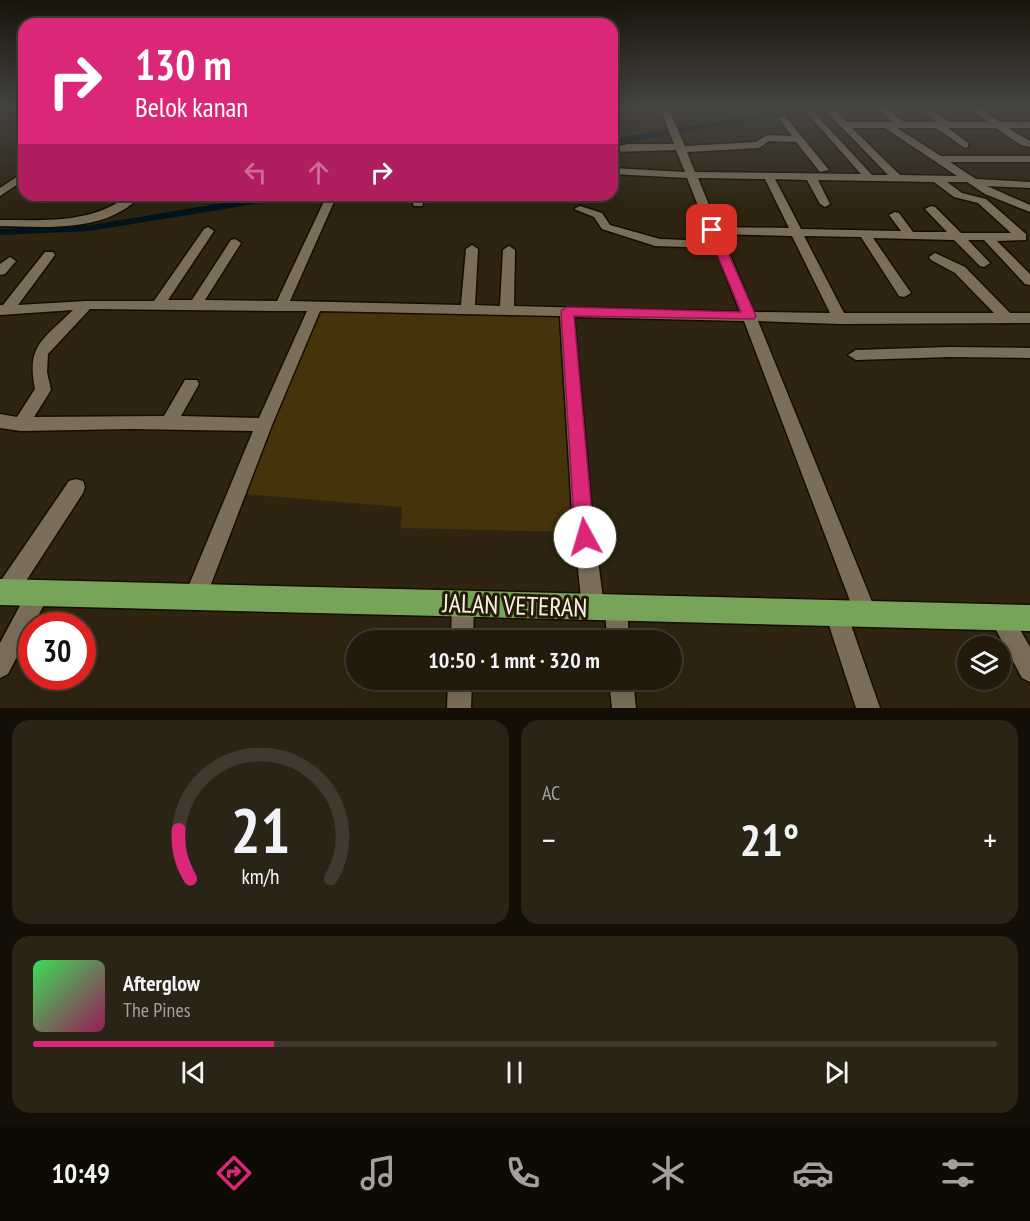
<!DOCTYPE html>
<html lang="id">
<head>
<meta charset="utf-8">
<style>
	body { margin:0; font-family:"PT Sans Narrow",sans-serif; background:#2a2416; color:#f1f3f6; height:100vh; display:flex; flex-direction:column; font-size:22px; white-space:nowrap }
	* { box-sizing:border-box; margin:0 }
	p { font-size:20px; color:#a2a19d }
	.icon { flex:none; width:33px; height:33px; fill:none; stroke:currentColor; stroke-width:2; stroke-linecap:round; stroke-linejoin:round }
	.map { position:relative; height:708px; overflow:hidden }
	.side { display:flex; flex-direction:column; gap:12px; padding:12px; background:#130f07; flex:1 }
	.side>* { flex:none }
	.banner { position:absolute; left:18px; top:18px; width:600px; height:183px; border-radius:18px; box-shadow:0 6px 24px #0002,0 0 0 2px #3f392e; background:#db2777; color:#fff; overflow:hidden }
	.fabs { position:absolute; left:957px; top:636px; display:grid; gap:12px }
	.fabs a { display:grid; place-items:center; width:54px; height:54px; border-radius:50%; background:#221b0d; box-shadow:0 6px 24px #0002,0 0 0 2px #3f392e; font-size:30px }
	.speed { position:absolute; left:18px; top:612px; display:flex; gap:12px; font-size:30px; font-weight:700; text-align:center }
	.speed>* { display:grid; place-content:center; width:78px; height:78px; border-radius:50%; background:#221b0d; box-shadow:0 6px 24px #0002,0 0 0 2px #3f392e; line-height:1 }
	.speed .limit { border:9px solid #d22; background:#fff; color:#111 }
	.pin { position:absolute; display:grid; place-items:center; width:51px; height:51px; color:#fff; margin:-26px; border-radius:12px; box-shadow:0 3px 9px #0006 }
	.me { position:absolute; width:66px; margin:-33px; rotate:354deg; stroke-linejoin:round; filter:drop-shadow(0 0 4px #0008) }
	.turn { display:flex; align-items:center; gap:21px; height:126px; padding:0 18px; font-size:27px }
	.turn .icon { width:78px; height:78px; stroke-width:2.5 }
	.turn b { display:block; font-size:42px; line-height:51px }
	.lanes { display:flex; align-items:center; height:57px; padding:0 18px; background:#0003; justify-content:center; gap:30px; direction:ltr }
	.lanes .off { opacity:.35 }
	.big { font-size:45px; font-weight:700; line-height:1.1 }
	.side .card { flex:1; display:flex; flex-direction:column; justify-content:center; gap:9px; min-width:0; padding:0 21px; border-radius:18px; background:#2a2416 }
	.side .dial { align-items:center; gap:0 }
	.dial svg { height:156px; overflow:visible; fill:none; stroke:#3f392e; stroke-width:7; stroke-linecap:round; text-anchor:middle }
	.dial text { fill:#f1f3f6; stroke:none }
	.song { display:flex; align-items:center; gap:18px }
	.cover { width:72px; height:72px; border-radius:9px; background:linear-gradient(135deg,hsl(130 70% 55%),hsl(330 70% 35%)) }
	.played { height:6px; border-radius:3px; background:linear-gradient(90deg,#db2777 25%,#3f392e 25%) }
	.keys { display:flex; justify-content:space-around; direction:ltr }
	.heat { display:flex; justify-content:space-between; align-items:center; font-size:33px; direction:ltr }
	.side .tiles { flex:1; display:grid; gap:12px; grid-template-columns:1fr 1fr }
	.card:last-child { grid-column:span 2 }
	.trip { position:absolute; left:346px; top:630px; width:336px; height:60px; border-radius:30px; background:#221b0d; box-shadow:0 6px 24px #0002,0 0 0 2px #3f392e; font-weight:700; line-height:60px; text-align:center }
	.tab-bar { display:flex; height:96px; justify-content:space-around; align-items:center; background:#0e0b05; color:#a2a19d }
	.tab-bar .icon { width:42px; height:42px }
	.tab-bar .current { color:#db2777 }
	.tab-bar b { font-size:27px; color:#f1f3f6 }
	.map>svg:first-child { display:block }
	.green { fill:#47330b }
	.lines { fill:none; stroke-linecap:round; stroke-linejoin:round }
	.canal { fill:#03131c; fill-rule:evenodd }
	.street-casing { stroke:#160d00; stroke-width:3 }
	.primary-casing { stroke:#160d00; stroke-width:3 }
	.street { fill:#7b6e59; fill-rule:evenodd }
	.primary { fill:#77a458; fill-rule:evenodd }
	.route { fill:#db2777; stroke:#8e194d; stroke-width:1.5 }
	.labels { text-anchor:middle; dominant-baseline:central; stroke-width:6; stroke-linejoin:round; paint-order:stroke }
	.near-street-label { font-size:26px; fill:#f8f1e5; stroke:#251a07 }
</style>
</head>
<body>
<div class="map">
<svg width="1030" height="708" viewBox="0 0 1030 708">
	<rect width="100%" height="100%" fill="#2e2411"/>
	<path class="green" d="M319 311 560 315 574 532 401 528 402 507 245 494Z"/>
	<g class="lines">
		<g class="canal">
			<path d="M797 108H816L612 145V139Z"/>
			<path d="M273 195H296L291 198 90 231 0 235V229L90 225Z"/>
		</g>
		<g class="street-casing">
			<g id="street">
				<path d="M612 108H643L612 112Z"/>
				<path d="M660 108H668L685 146 756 142 767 135 792 136 778 118 785 116 829 170 820 172 796 142 769 141 759 148 687 152 695 172 861 174 808 114 807 112 811 109 872 175H888L828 113V109H834L847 122H893L876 108H886L904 122H936L920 108H930L948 122H988L969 108H979L1000 122H1030V128H1008L1030 141V147L1021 145 996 128H948L968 143V147L965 148 936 128H897L941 156H1030V162H950L976 179 1030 182V188L987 186 1030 205V212L985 194 967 182H947L962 193 986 199 1026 234V240L997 241 1030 274V285L1025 284 984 240H968L990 263 984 267 980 266 954 240 873 238 911 293 904 297 899 296 861 237 804 236 844 313H994L955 273 931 260 929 257 935 253 965 267 1010 313H1030V323L840 324 758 321 877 614 874 622 866 625 858 622 744 321 574 317 592 513 604 607 601 615 593 618 585 615 582 607 572 513 560 316 320 311 272 425 203 605 195 608 187 605 184 597 253 431 130 429 21 431 0 428V414L17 417 35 389C26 345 44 339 73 310L0 315V305H3L45 252H53L55 255 18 305 86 301H154L204 229 208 227 214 231 168 300H192L231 240 235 239 241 243 205 300 277 301 327 195H337L290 301 461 305 466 249 472 245 478 249 475 305 500 306 503 250 509 246 515 250 514 306 740 312 715 248 655 246 602 229 594 217 574 209 580 206 602 213 610 225 660 239 712 241 687 178 612 174V168L685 172 676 150 612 152V148L628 144H674ZM852 128H885L957 176 900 175ZM698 178 765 179 789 228 718 227ZM775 179 807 180 820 204 825 207 830 204 818 180 934 182 954 197 978 203 1011 233H961L935 207 931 206 925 209 947 232H913L899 213 895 212 889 215 901 231 801 229ZM721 234 792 236 830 313 754 312ZM90 309 281 311H307L259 418 181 416 199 384 197 380H185L164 416 34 417 51 390 47 372 48 354Z"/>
				<path d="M1025 108H1030V112Z"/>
				<path d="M24 172V180L0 196V188Z"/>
				<path d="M129 195H141C108 233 46 227 0 226V220C45 220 92 224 129 195Z"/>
				<path d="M416 195H426L422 206H414L413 204Z"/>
				<path d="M10 257 16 261 5 274 0 275V264Z"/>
				<path d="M949 347 1030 348V358L949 357 856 360 848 355 856 350Z"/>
				<path d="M76 479 83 481 85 487 83 493 13 601 5 604 0 602V582L69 481Z"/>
				<path d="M39 582 47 585 50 593 8 674 0 678V643L31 585Z"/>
				<path d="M463 593 471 596 474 604 473 640H451L452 604 455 596Z"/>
				<path d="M616 597 624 600 627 608 629 640H607L605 608 608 600Z"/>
				<path d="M836 602 844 605 880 708H856L825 613 828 605Z"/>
				<path d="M1000 606 1008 609 1030 647V682L1022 678 989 617 992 609Z"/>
				<path d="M448 680H472L471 708H447Z"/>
				<path d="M609 680H633L636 708H612Z"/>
			</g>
		</g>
		<g class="primary-casing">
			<path id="primary" d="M0 579 1030 605V631L0 605Z"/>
		</g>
		<use href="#street" class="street"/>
		<use href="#primary" class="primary"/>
	</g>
	<linearGradient id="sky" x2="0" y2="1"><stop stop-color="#191409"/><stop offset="0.52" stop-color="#464543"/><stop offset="1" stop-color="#464543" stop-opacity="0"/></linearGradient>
	<rect width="1030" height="207" fill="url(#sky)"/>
	<path class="route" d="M712 227 718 230 756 316 754 319 574 316 594 537 591 543 585 545 578 543 575 537 561 311 567 307 741 312 707 230Z"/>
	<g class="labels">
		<g class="near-street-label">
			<text transform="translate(515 605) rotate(2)">JALAN VETERAN</text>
		</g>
	</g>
</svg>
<div class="fabs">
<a><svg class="icon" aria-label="layers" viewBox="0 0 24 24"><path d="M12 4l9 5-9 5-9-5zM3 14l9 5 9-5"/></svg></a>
</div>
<div class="speed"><div class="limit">30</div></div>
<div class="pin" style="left:712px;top:230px;background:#d93025"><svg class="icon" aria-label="arrive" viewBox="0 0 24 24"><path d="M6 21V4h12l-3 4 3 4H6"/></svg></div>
<svg class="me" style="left:585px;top:537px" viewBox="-20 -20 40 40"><circle r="19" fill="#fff"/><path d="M0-13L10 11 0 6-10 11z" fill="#db2777"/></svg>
<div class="trip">10:50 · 1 mnt · 320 m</div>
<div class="banner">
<div class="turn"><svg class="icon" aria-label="right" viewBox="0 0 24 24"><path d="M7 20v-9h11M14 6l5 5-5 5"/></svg><div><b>130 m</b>Belok kanan</div></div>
<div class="lanes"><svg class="icon off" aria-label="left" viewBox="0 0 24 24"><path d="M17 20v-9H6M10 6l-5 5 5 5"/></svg><svg class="icon off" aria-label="ahead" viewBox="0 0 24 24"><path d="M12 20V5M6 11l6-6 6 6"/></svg><svg class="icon" aria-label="right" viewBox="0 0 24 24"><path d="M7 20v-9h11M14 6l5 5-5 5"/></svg></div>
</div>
</div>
<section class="side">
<div class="tiles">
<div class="card dial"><svg viewBox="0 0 100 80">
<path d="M14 69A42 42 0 1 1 86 69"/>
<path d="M14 69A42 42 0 0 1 8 44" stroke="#db2777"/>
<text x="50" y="56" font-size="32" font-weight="700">21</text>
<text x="50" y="72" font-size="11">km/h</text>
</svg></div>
<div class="card"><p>AC</p>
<div class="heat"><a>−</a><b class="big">21°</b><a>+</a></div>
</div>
<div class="card">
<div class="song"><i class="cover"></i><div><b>Afterglow</b><p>The Pines</p></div></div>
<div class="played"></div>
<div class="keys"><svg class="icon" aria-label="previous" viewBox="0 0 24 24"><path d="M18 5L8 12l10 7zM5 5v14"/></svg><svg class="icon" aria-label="pause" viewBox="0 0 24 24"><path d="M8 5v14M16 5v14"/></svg><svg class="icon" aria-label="next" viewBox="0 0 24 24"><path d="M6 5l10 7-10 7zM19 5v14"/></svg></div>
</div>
</div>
</section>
<nav class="tab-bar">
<b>10:49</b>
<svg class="icon current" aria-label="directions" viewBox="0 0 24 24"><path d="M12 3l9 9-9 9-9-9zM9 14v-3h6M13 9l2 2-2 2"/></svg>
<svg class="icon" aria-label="music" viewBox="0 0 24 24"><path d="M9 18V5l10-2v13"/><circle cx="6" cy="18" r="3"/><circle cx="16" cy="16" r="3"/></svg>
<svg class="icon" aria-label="phone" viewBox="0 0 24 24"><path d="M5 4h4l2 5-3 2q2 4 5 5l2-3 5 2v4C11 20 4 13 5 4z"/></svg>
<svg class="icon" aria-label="climate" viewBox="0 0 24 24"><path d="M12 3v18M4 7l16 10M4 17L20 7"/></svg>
<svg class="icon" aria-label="car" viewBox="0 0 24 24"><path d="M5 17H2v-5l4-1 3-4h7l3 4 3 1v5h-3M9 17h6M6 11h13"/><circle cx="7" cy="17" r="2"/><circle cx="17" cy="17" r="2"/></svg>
<svg class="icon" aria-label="filters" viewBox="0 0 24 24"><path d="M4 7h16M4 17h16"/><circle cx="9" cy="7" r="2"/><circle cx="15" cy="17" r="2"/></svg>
</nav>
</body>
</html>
